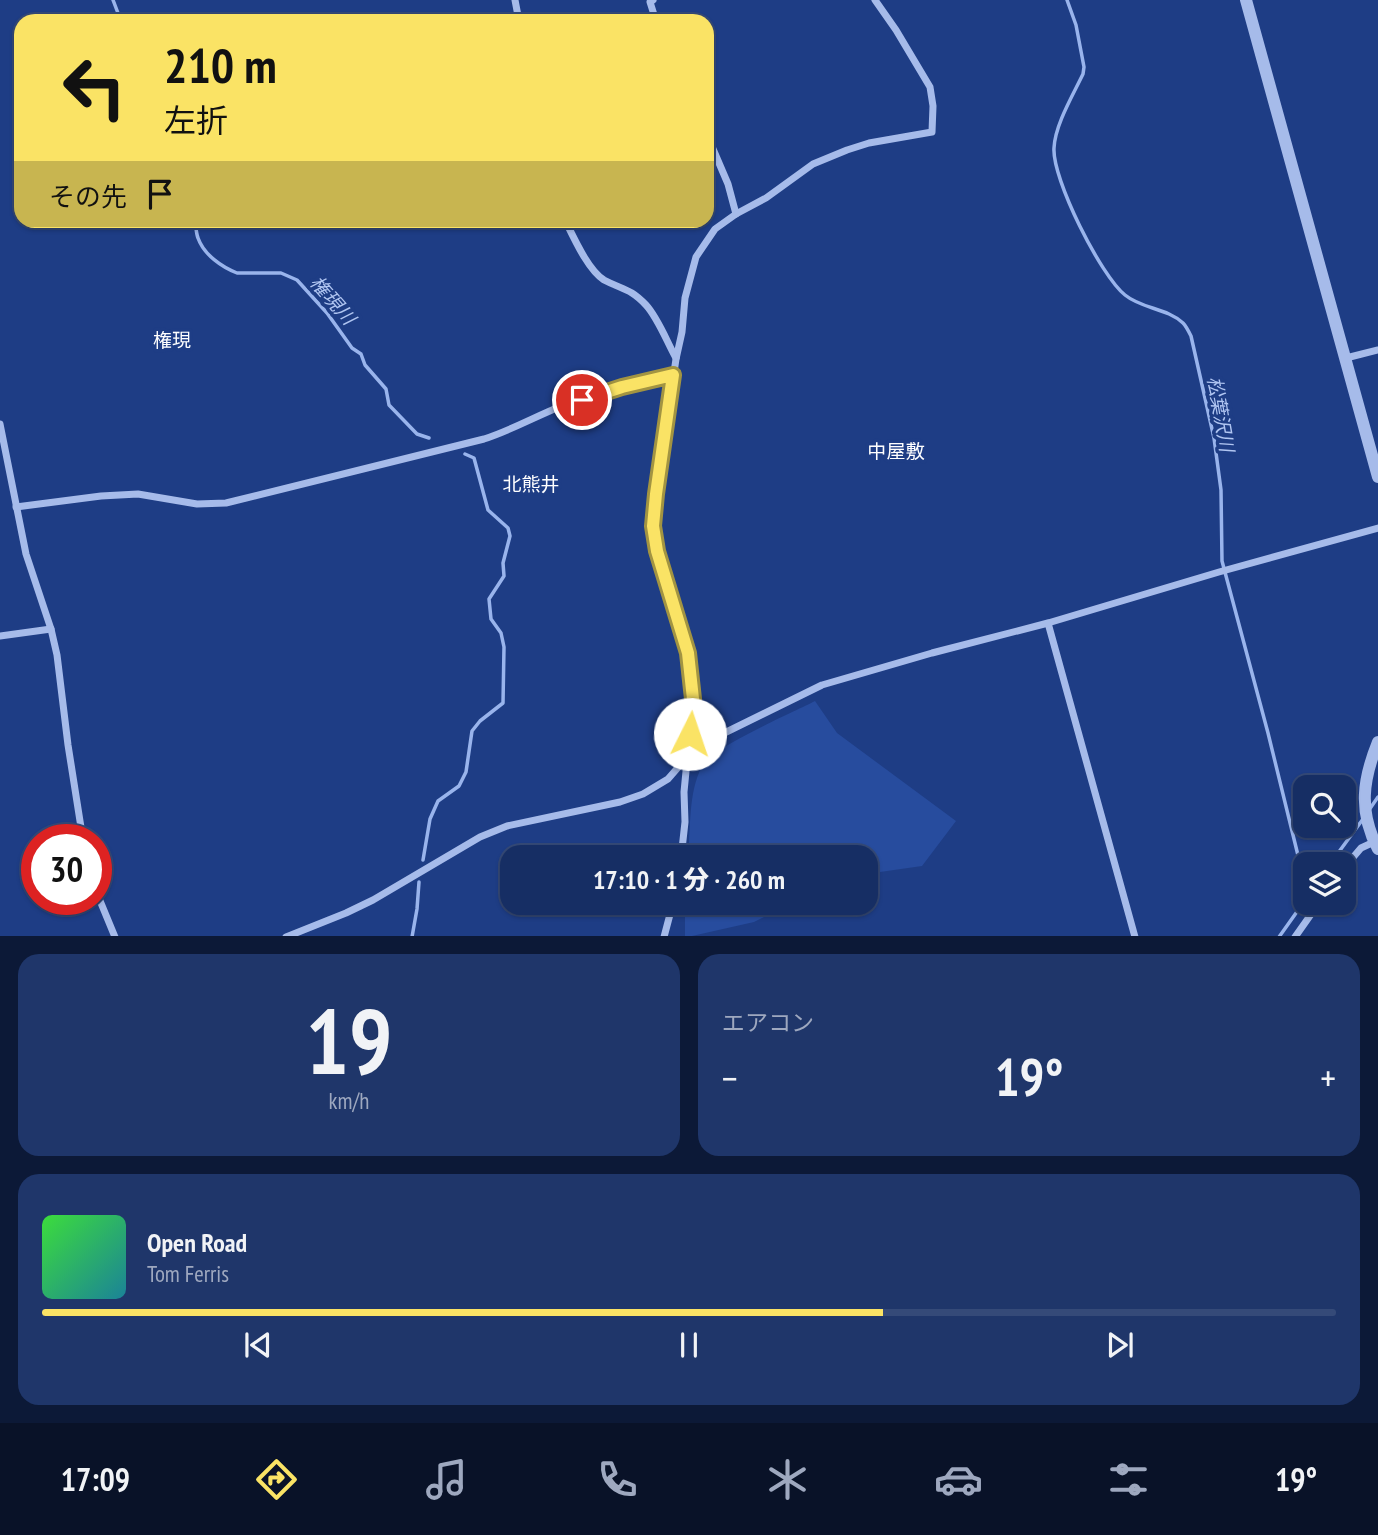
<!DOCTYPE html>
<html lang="ja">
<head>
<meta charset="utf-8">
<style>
	body { margin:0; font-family:"PT Sans Narrow","Noto Sans JP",sans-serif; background:#1f366a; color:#f1f3f6; height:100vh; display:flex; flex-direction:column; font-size:26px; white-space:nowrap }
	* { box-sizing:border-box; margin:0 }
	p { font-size:23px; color:#9ea8bf }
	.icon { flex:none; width:38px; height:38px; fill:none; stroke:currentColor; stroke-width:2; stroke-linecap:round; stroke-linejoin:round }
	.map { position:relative; height:936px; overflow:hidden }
	.details { display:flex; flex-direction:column; gap:18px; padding:18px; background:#0c1937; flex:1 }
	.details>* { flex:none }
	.top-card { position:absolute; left:14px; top:14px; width:700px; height:214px; border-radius:21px; box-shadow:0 2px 5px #0004,0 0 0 2px #354a78; background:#fae365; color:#111; overflow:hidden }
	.fabs { position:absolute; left:1293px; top:775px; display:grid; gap:14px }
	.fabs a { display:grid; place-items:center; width:63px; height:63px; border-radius:14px; background:#162e64; box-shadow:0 2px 5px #0004,0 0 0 2px #354a78; font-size:35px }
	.speed { position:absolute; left:21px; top:824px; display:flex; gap:14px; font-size:35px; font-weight:700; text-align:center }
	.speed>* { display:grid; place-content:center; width:91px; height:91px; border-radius:50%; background:#162e64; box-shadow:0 2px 5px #0004,0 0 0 2px #354a78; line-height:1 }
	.speed .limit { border:10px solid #d22; background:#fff; color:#111 }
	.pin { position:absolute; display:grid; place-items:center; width:60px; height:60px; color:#fff; margin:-30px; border:4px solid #fff; border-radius:50%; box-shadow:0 2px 7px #0007 }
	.me { position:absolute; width:77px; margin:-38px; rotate:4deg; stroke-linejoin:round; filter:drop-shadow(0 0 5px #0008) }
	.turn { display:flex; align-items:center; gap:24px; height:147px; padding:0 35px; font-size:32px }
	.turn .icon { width:91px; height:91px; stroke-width:2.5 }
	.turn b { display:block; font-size:49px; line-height:60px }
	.then { display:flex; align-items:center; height:66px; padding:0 35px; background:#0003; gap:14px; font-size:26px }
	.big { font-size:52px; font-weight:800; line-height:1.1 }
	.details .widget { flex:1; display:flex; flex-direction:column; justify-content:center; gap:10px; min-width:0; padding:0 24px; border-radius:21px; background:#1f366a }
	.details .dial { align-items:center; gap:0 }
	.dial b { font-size:91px; line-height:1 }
	.song { display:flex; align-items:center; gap:21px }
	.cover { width:84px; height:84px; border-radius:10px; background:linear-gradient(135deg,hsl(120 70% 55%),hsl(190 70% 35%)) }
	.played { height:7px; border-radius:4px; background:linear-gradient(90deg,#fae365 65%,#354a78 65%) }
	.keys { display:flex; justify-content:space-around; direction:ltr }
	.heat { display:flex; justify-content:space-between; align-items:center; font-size:38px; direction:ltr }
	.details .tiles { flex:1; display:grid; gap:18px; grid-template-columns:1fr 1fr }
	.widget:last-child { grid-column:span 2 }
	.trip { position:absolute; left:500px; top:845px; width:378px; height:70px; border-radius:21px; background:#162e64; box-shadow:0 2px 5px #0004,0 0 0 2px #354a78; font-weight:800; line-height:70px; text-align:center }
	.tabs { display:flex; height:112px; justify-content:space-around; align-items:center; background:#091228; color:#9ea8bf }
	.tabs .icon { width:49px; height:49px }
	.tabs .active { color:#fae365 }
	.tabs b { font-size:32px; color:#f1f3f6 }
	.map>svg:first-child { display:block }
	.green { fill:#274c9e }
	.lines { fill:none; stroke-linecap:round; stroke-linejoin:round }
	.stream { stroke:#99b4ec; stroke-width:3.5 }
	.minor { stroke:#a6bbea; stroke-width:7 }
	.tertiary { stroke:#a6bbea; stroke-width:12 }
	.route-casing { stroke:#a29442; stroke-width:18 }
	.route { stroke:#fae365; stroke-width:12 }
	.labels { text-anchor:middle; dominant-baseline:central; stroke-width:7; stroke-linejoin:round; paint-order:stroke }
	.water-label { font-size:19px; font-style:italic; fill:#b1c6f2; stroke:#1e3d85 }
	.neighbourhood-label { font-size:19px; fill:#fff; stroke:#1e3d85 }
</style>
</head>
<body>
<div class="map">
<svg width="1378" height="937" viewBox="0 0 1378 937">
	<rect width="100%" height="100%" fill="#1e3d85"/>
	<g class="green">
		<path d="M815 701 837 733 956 821 922 866 866 874V858L688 857C691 828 688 793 702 766 712 747 792 713 815 701Z"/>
		<path d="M685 903H792L754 922 692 936 685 937Z"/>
	</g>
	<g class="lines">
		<g class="stream">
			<path d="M113 0 121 21"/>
			<path d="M1067 0 1076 25 1084 67 1083 74C1073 95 1055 125 1054 148 1052 179 1101 276 1125 295 1142 309 1167 308 1183 323 1186 326 1189 332 1191 336L1214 438 1221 490 1222 561 1268 733 1306 888"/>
			<path d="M195 220C196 226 196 233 198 238 204 255 222 267 237 273H281L297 280 327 313 352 348 361 354 365 365 386 389 389 405 417 434 429 438"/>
			<path d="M1369 810 1378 797"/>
			<path d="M423 860 430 819 438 801 459 786 466 772 472 731 480 721 503 703 504 647 501 633 491 619 489 599 504 576 503 563 510 536 508 528 488 510 474 458 465 454"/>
			<path d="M1330 864 1363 819"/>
			<path d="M412 937 417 909 419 882"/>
			<path d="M1279 937 1306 899"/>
		</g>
		<g class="minor">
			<path d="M515 0 519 21"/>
			<path d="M653 0 650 2 656 21"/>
			<path d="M707 135 728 184 736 214"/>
			<path d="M565 220C574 238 588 270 604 280 623 290 630 288 646 305 658 318 667 342 676 358"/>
			<path d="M1346 358 1378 350"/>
			<path d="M0 424 26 554 51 629 57 655 68 745 83 840"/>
			<path d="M16 507 101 496 138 494 197 504 226 503 484 439C512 430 536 416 564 405 599 392 637 384 673 375"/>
			<path d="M1048 623 1135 937"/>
			<path d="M0 636 51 629"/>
			<path d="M681 858 685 822 684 792 693 699 688 654 658 551 653 526 656 494 676 359 682 332 685 298 696 257 715 229 736 214 766 198 813 164 847 150 869 143 932 132 933 106 930 87 896 30 875 0"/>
			<path d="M1344 868 1361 848 1374 842"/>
			<path d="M96 891 115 937"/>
			<path d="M286 937 346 913 373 900 480 837 507 826 620 802 643 794 668 779 688 756 706 742 822 685 932 653 1048 623 1219 572 1378 528"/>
			<path d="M664 937 673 903"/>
			<path d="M1295 937 1319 903"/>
		</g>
		<g class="tertiary">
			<path d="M1246 0 1378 477"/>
			<path d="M1378 742C1363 779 1358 811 1378 849"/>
		</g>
	</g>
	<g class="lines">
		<g class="route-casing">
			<path id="route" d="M582 400 622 387 673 375 656 494 653 526 657 551 688 653 693 699 690 734"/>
		</g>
		<use href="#route" class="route"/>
	</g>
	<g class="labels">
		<g class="water-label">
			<text transform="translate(333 300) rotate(49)">権現川</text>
			<text transform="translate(1221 414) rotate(80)">松葉沢川</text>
		</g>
		<g class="neighbourhood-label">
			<text x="172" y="340">権現</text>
			<text x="896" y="451">中屋敷</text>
			<text x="531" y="484">北熊井</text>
		</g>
	</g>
</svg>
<div class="fabs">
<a><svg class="icon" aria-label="search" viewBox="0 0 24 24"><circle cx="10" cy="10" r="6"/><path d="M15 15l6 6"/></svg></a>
<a><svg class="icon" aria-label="layers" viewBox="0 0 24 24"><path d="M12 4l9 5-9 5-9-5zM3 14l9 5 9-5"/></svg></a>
</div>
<div class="speed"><div class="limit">30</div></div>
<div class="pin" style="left:582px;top:400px;background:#d93025"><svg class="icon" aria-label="arrive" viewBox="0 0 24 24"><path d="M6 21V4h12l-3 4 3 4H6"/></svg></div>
<svg class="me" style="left:690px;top:734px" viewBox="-20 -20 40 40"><circle r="19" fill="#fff"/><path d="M0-13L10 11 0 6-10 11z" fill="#fae365"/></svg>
<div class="trip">17:10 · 1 分 · 260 m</div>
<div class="top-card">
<div class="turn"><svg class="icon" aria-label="left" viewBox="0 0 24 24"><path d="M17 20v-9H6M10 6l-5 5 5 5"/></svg><div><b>210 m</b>左折</div></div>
<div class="then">その先<svg class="icon" aria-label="arrive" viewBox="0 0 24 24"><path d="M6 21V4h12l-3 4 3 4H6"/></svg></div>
</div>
</div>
<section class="details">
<div class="tiles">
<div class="widget dial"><b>19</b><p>km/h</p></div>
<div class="widget"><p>エアコン</p>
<div class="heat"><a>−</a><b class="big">19°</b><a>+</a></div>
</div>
<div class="widget">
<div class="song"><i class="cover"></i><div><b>Open Road</b><p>Tom Ferris</p></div></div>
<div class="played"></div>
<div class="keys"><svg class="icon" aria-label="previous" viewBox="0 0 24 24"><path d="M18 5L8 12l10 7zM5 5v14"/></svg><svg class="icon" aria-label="pause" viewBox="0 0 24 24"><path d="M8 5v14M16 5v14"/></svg><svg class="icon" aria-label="next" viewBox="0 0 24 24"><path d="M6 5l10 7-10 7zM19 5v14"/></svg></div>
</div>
</div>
</section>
<nav class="tabs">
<b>17:09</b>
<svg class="icon active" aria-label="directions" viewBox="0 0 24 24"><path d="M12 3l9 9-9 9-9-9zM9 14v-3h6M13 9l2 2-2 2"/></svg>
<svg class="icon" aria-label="music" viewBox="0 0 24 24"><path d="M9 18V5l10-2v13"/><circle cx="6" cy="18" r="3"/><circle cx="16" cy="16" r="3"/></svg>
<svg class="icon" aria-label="phone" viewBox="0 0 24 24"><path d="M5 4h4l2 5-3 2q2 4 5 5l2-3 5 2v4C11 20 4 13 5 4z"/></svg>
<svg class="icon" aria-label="climate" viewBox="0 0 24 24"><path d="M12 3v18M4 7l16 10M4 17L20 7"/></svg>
<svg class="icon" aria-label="car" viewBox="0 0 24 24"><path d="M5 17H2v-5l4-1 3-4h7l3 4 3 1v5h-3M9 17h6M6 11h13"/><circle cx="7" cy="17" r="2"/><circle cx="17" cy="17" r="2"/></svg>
<svg class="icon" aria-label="filters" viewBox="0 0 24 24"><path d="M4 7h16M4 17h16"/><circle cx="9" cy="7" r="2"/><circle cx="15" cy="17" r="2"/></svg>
<b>19°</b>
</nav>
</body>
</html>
